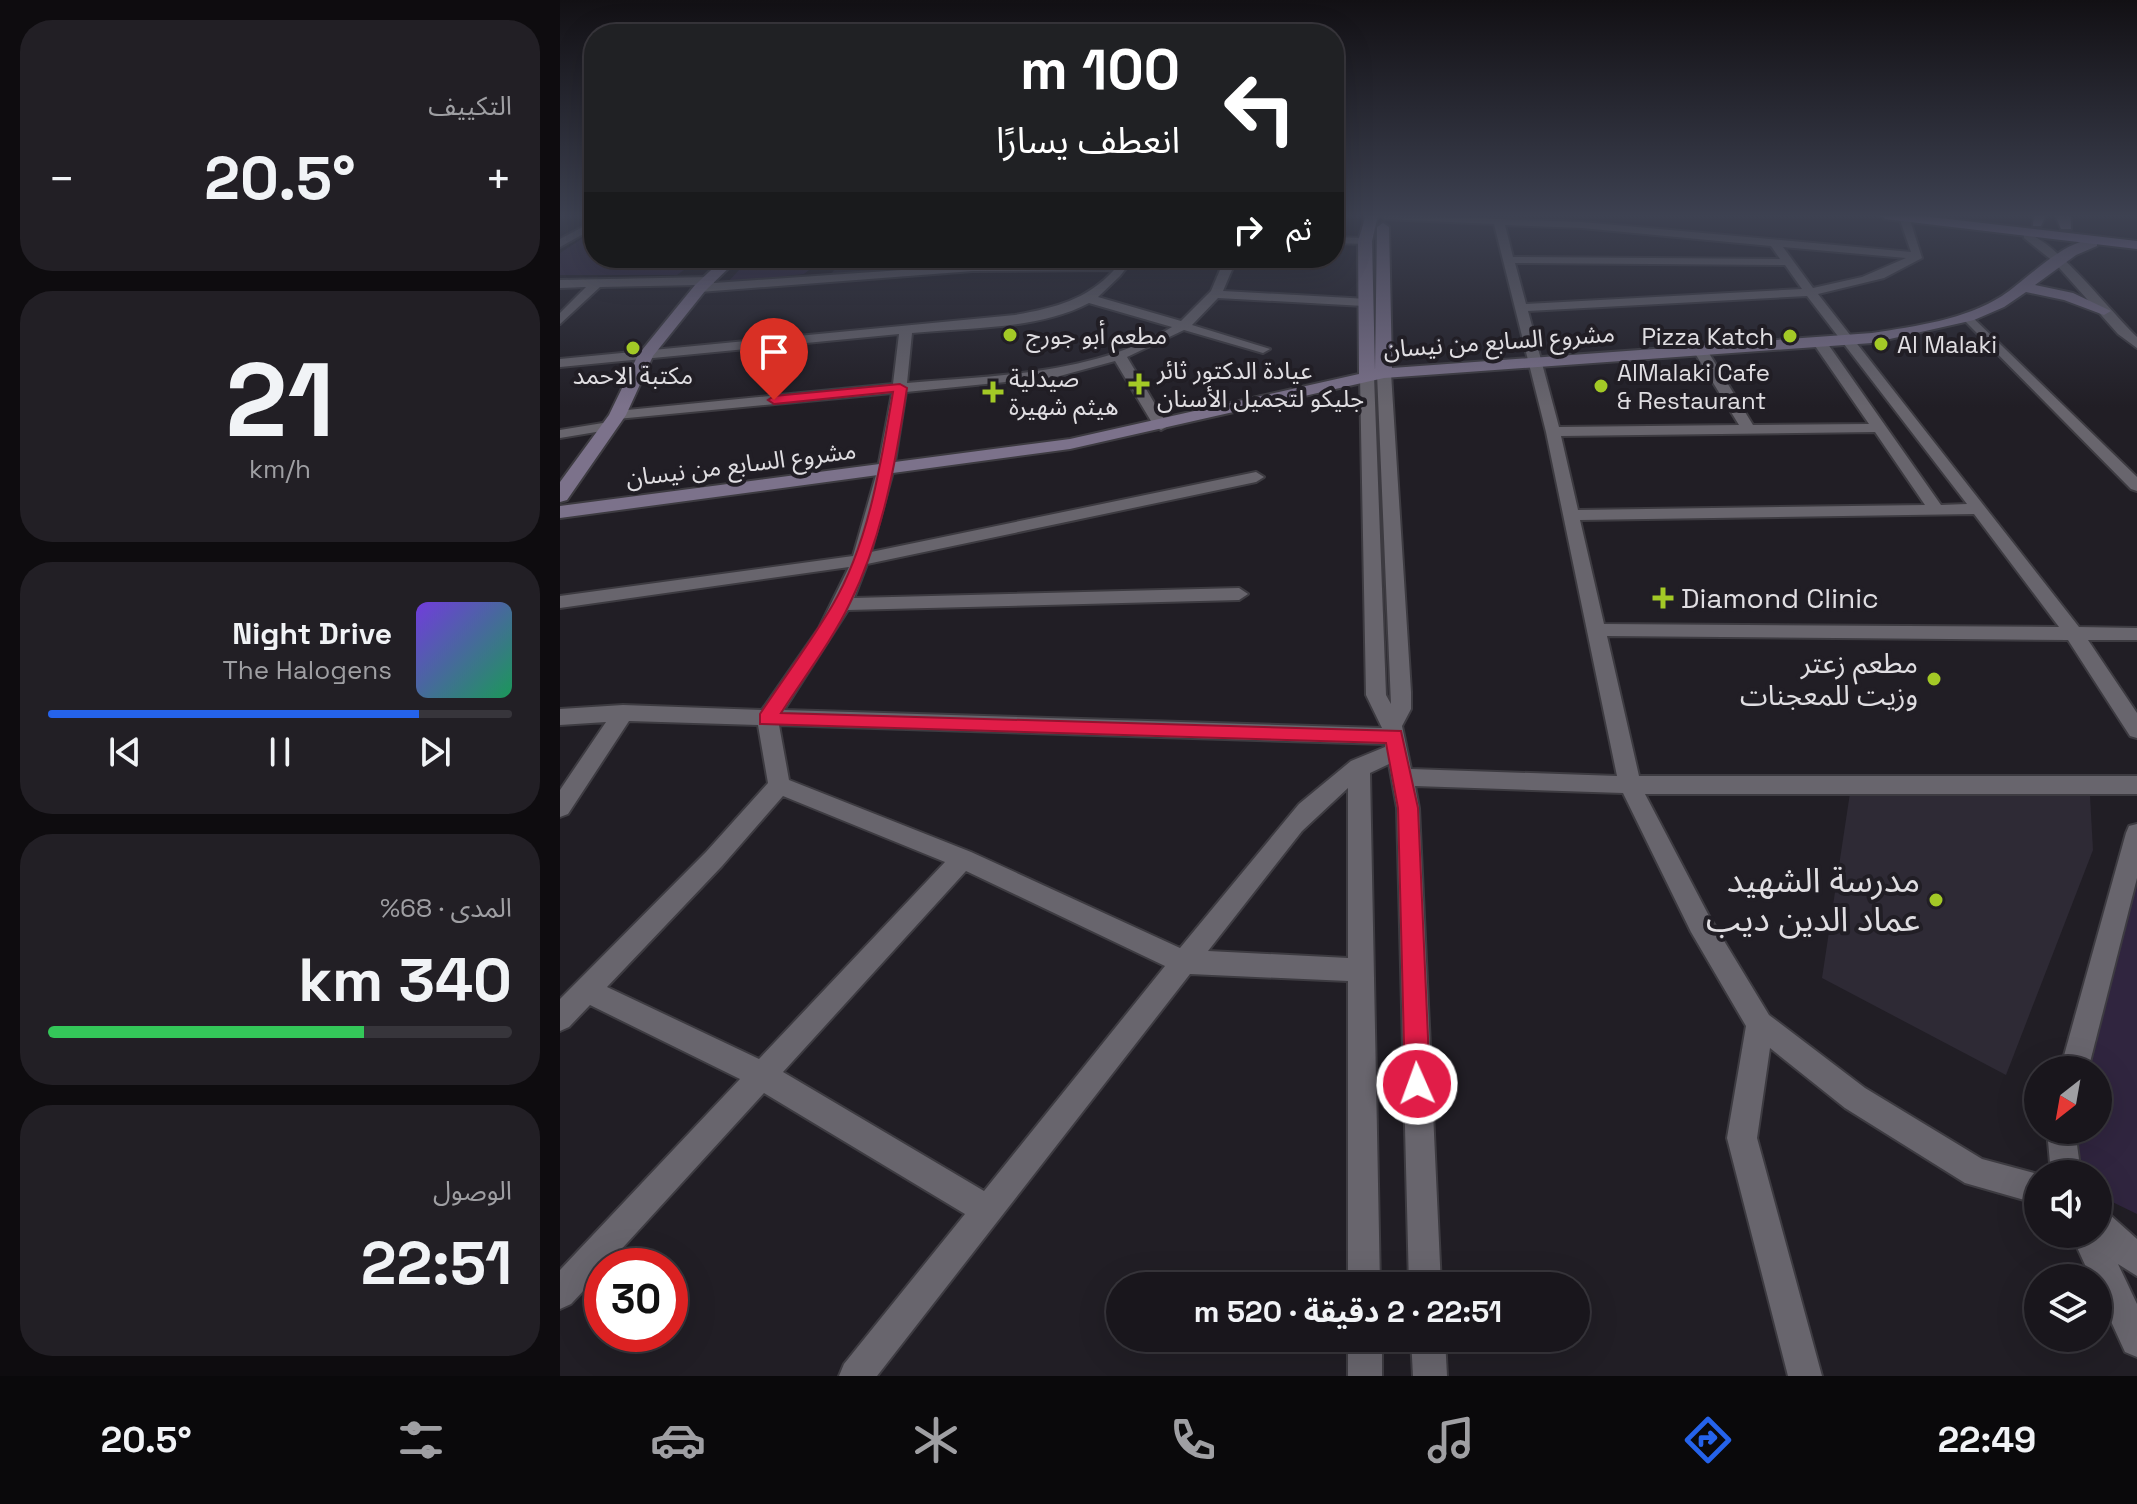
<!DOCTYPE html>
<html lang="ar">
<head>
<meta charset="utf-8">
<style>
	body { margin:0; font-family:"Space Grotesk","Noto Sans Arabic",sans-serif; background:#221f25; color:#f1f3f6; direction:rtl; height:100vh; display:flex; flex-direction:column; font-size:30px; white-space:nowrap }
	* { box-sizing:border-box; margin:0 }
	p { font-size:26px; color:#9f9fa3 }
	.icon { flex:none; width:44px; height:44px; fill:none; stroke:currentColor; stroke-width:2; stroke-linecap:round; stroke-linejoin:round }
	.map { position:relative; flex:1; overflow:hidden; direction:ltr }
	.panel { display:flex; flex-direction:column; gap:20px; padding:20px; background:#0e0c0f; width:560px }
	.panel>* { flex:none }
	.banner { position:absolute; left:24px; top:24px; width:760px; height:244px; border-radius:32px; box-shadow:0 8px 32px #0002,0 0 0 2px #37353b; direction:rtl; background:#202124; color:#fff; overflow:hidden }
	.needle { width:52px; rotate:211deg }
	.buttons { position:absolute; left:1464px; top:1056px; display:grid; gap:16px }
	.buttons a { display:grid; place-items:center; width:88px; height:88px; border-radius:50%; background:#19161c; box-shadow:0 8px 32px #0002,0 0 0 2px #37353b; font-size:40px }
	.speed { position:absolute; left:24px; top:1248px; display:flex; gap:16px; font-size:40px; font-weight:700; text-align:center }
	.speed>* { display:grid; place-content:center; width:104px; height:104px; border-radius:50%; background:#19161c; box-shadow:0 8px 32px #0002,0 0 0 2px #37353b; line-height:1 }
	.speed .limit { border:12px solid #d22; background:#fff; color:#111 }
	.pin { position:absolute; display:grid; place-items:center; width:68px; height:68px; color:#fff; margin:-82px -34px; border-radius:50% 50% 50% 0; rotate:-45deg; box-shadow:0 0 8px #0007 }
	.pin .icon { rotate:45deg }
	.me { position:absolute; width:88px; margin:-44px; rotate:358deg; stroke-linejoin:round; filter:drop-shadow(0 0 6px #0008) }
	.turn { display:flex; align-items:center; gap:28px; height:168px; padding:0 32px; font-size:36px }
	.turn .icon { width:104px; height:104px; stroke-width:2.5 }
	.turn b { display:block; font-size:56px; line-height:68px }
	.then { display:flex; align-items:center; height:76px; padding:0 32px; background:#0003; gap:16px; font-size:30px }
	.big { font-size:60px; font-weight:700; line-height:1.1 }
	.panel .widget { flex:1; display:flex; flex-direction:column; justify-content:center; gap:12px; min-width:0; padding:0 28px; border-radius:32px; background:#221f25 }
	.panel .dial { align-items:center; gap:0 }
	.dial b { font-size:104px; line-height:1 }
	.song { display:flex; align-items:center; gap:24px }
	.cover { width:96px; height:96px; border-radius:12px; background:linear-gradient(135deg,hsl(260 70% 55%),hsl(150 70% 35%)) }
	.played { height:8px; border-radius:4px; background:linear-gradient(90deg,#2563eb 80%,#37353b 80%) }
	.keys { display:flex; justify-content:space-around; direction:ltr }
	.heat { display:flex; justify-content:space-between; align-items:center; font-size:44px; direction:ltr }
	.charge { height:12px; border-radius:6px; background:linear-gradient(90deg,#34c759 68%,#37353b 0) }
	.trip { position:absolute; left:546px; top:1272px; width:484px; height:80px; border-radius:40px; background:#19161c; box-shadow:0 8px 32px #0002,0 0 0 2px #37353b; font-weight:700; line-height:80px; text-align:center; direction:rtl }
	.tab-bar { display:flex; height:128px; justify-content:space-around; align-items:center; background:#0a090b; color:#9f9fa3 }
	.tab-bar .icon { width:56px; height:56px }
	.tab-bar .selected { color:#2563eb }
	.tab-bar b { font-size:36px; color:#f1f3f6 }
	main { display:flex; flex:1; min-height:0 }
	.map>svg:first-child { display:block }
	.built { fill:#2e2a35 }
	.green { fill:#30253f }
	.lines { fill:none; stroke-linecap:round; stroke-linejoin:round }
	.street-casing { stroke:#3d3b41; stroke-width:4 }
	.secondary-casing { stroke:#3d3b41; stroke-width:4 }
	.primary-casing { stroke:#3d3b41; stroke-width:4 }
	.street { fill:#68656d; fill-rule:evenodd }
	.secondary { fill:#7c728b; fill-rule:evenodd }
	.primary { fill:#907faa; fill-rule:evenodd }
	.route { fill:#e11d48; stroke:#92132f; stroke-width:2 }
	.poi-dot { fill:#a3c926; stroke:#211e25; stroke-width:3 }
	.labels { text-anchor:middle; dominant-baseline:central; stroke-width:8; stroke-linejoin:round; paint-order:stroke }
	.far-poi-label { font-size:24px; fill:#e0dee2; stroke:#211e25; text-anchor:start }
	.far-street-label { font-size:24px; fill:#e0dee2; stroke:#211e25 }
	.poi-label { font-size:28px; fill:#e0dee2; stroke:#211e25; text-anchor:start }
	.near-poi-label { font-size:34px; fill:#e0dee2; stroke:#211e25; text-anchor:end }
</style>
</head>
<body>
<main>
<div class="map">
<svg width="1577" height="1376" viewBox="0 0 1577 1376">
	<rect width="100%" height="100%" fill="#211e25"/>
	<g class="built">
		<path d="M284 258H422L416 264 270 275Z"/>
		<path d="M438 258H552L491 264H434Z"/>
		<path d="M1290 793 1530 796 1533 850 1446 1075 1262 978Z"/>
	</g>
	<g class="green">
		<path d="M34 231V258H140L117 275H0V253Z"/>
		<path d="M190 258H264L244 274 168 282Z"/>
		<path d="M1577 874V1214L1538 1195V1174H1520L1506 1130H1538V1070H1522Z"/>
	</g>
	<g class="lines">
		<g class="street-casing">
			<g id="street">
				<path d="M821 215 1022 222 1351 252 1339 217H1349L1362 258 1324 278 1258 294 1519 627 1577 628V640H1528L1577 713V738L1570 736 1508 640 1047 636 1079 776H1577V794H1085L1149 916 1209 1015 1305 1088 1422 1159 1478 1174V1204L1405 1183 1285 1108 1210 1048 1197 1138 1262 1376H1228L1167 1138 1186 1026 1131 932 1063 793 855 786 859 808 881 1286H849L837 808 829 764 810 773 820 1286H788V981L630 974 317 1376H279L284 1364 405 1214 204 1093 46 1266H42V1271L11 1304 0 1309V1270L180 1079 30 1005 9 1027 0 1031V999L146 852 208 783 198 725 69 721 8 814 0 817V790L46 722 0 725V709L63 705 202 710 259 628 289 567 0 608V596L293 556 318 468 332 393 57 419 50 415 57 411 333 384 339 334 0 367V359L455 315C494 308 527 300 554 270L413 271 140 292 134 288 139 285 40 287 0 324V313L26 287 0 288V280L150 277 154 279V283L413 265 559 263 562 258H574L560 276 538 297 621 321 651 291 665 258H677L663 291 808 299 810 302 804 306 658 298 632 325 710 349 703 353 624 330 567 357 608 426 601 430 594 426 555 361 496 377 346 392 334 468 311 552 696 472 704 477 696 482 307 564 294 598 679 588 688 594 679 600 288 610 224 710 822 728 806 695 800 376 807 372 814 376 826 695 831 704 817 373 824 369 831 373 851 692V709L842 726 851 769 1057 776 986 432 934 224 825 219ZM945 225 1022 228 1211 246 1220 259 953 257ZM1223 247 1346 258 1302 277 1253 288ZM955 263 1225 265 1242 289 966 304ZM1247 296 1407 504 1381 505 1265 340 1260 339 1253 343 1309 424 1193 425 1147 350 1140 346 1133 350 1179 425 999 427 968 311ZM529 303 612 327C533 375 436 375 347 383L352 333C408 327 478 330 529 303ZM1315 432 1365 505 1018 510 1001 436ZM1414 514 1499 627 1044 624 1020 520ZM219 725 825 744V747L791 761 739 804 620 948 411 852 229 780ZM788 788V958L648 951 742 831ZM223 796 385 862 199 1059 47 987 162 866ZM406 871 605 966 424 1191 223 1072Z"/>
				<path d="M34 221V228L0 247V239Z"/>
				<path d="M1464 234C1489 232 1555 317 1577 337V348L1558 334 1494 262 1464 238Z"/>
				<path d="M774 237 805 238 810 241 805 244 774 243Z"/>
				<path d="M1408 313 1577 477V491L1571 489 1404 320 1402 317Z"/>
				<path d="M49 422 54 423V429L0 438V430Z"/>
				<path d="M1577 824V878L1528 1070H1500L1566 833 1569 826Z"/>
				<path d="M1487 1130H1515L1521 1174H1491Z"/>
				<path d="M1538 1210 1549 1214 1577 1239V1276L1558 1264 1577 1304V1357L1565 1352 1538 1293V1278H1531L1511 1234H1538Z"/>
				<rect x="788" y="1338" width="34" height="38"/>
				<path d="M851 1338H885L887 1376H853Z"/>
			</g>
		</g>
		<g class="secondary-casing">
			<g id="secondary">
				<path d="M806 215H818L812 241 815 370 817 227 823 223 829 227 832 368 1312 333C1356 326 1404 320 1442 296 1467 280 1507 236 1537 240V246L1516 255 1475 285 1513 293 1551 311 1544 315 1504 300 1466 292 1444 307 1414 320 1312 343 824 378 510 449 0 518V506L510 439 799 374 798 241Z"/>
				<path d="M1474 215H1486L1481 226H1473Z"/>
				<path d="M1495 215 1511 217V229H1501Z"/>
				<path d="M164 258H179L145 291 93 356 66 415 7 500 0 502V482L49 415 78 355 135 285Z"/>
			</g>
		</g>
		<g class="primary-casing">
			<path id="primary" d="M1319 215H1354L1577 241V249L1325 219Z"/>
		</g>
		<use href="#street" class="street"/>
		<use href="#secondary" class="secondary"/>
		<use href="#primary" class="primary"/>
	</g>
	<linearGradient id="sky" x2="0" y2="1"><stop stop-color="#121014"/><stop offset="0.53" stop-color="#3d4151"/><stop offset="1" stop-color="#3d4151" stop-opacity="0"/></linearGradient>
	<rect width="1577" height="407" fill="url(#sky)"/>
	<path class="route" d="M340 384 347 388C336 461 323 536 290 603 272 641 244 677 221 713L841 731 858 808 870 1084 866 1093 857 1097 848 1093 845 1084 838 808 826 743 200 724V714C224 678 250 643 272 606 309 543 321 463 333 392L214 404 208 400 214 396Z"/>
	<g class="poi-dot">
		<circle cx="450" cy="335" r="8"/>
		<circle cx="1230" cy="336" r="8"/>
		<circle cx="1321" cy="344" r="8"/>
		<circle cx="73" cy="348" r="8"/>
		<path d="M575 372h8v8h8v8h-8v8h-8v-8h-8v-8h8z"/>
		<circle cx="1041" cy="386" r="8"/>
		<path d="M429 380h8v8h8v8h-8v8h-8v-8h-8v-8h8z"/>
		<path d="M1099 586h8v8h8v8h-8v8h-8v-8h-8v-8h8z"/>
		<circle cx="1374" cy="679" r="8"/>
		<circle cx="1376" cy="900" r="8"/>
	</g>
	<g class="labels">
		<g class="far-poi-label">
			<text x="466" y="335">مطعم أبو جورج</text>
			<text x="1214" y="336" text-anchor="end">Pizza Katch</text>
			<text x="1337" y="344">Al Malaki</text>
			<text x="597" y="370">عيادة الدكتور ثائر<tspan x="597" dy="28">جليكو لتجميل الأسنان</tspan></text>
			<text x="1057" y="372">AlMalaki Cafe<tspan x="1057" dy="28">&amp; Restaurant</tspan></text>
			<text x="73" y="375" text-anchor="middle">مكتبة الاحمد</text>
			<text x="449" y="378">صيدلية<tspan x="449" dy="28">هيثم شهيرة</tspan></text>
		</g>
		<g class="far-street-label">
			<text transform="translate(939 341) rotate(-4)">مشروع السابع من نيسان</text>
			<text transform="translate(181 464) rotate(-7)">مشروع السابع من نيسان</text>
		</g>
		<g class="poi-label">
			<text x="1121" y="598">Diamond Clinic</text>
			<text x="1358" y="663" text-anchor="end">مطعم زعتر<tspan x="1358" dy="32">وزيت للمعجنات</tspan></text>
		</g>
		<g class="near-poi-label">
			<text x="1360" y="880">مدرسة الشهيد<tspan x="1360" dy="39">عماد الدين ديب</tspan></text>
		</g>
	</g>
</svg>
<div class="buttons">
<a><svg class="needle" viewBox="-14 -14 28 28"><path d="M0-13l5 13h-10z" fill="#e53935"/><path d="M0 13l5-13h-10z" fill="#9f9fa3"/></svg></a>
<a><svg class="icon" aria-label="sound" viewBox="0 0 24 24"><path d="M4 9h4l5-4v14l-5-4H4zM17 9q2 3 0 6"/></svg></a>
<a><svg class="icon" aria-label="layers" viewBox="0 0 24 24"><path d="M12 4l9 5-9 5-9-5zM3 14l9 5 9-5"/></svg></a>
</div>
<div class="speed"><div class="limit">30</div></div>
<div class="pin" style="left:214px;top:400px;background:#d93025"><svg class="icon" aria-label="arrive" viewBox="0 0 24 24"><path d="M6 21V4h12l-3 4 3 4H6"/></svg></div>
<svg class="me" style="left:857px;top:1084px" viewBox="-20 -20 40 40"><circle r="17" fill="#e11d48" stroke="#fff" stroke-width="3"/><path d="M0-11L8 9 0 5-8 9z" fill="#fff"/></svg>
<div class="trip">22:51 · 2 دقيقة · 520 m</div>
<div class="banner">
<div class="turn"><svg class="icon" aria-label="left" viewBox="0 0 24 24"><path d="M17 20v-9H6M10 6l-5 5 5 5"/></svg><div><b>100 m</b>انعطف يسارًا</div></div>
<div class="then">ثم<svg class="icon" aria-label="right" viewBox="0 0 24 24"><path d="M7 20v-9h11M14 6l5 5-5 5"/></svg></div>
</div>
</div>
<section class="panel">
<div class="widget"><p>التكييف</p>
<div class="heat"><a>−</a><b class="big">20.5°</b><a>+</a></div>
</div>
<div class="widget dial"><b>21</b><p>km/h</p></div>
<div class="widget">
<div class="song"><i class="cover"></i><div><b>Night Drive</b><p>The Halogens</p></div></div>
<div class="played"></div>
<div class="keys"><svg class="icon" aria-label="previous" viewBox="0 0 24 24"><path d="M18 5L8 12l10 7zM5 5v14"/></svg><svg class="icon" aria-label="pause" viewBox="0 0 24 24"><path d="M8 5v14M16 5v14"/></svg><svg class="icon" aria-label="next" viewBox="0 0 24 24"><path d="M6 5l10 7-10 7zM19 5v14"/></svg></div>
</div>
<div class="widget"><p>المدى · 68%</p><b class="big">340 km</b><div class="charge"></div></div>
<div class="widget"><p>الوصول</p><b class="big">22:51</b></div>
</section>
</main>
<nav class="tab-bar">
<b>22:49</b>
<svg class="icon selected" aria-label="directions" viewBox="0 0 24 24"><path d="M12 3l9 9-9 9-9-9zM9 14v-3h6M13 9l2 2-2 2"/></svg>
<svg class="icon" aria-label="music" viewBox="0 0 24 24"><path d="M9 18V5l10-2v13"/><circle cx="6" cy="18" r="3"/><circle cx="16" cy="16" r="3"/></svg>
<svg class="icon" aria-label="phone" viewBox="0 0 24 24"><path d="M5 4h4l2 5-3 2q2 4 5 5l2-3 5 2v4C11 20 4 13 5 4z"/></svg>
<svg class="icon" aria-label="climate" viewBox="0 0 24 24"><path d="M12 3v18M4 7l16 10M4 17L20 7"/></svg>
<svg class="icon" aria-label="car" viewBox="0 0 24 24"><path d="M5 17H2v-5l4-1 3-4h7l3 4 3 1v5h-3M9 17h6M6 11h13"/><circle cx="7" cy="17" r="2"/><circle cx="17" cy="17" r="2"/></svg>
<svg class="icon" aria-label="filters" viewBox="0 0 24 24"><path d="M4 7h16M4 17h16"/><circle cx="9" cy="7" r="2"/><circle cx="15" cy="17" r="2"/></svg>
<b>20.5°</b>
</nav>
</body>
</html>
